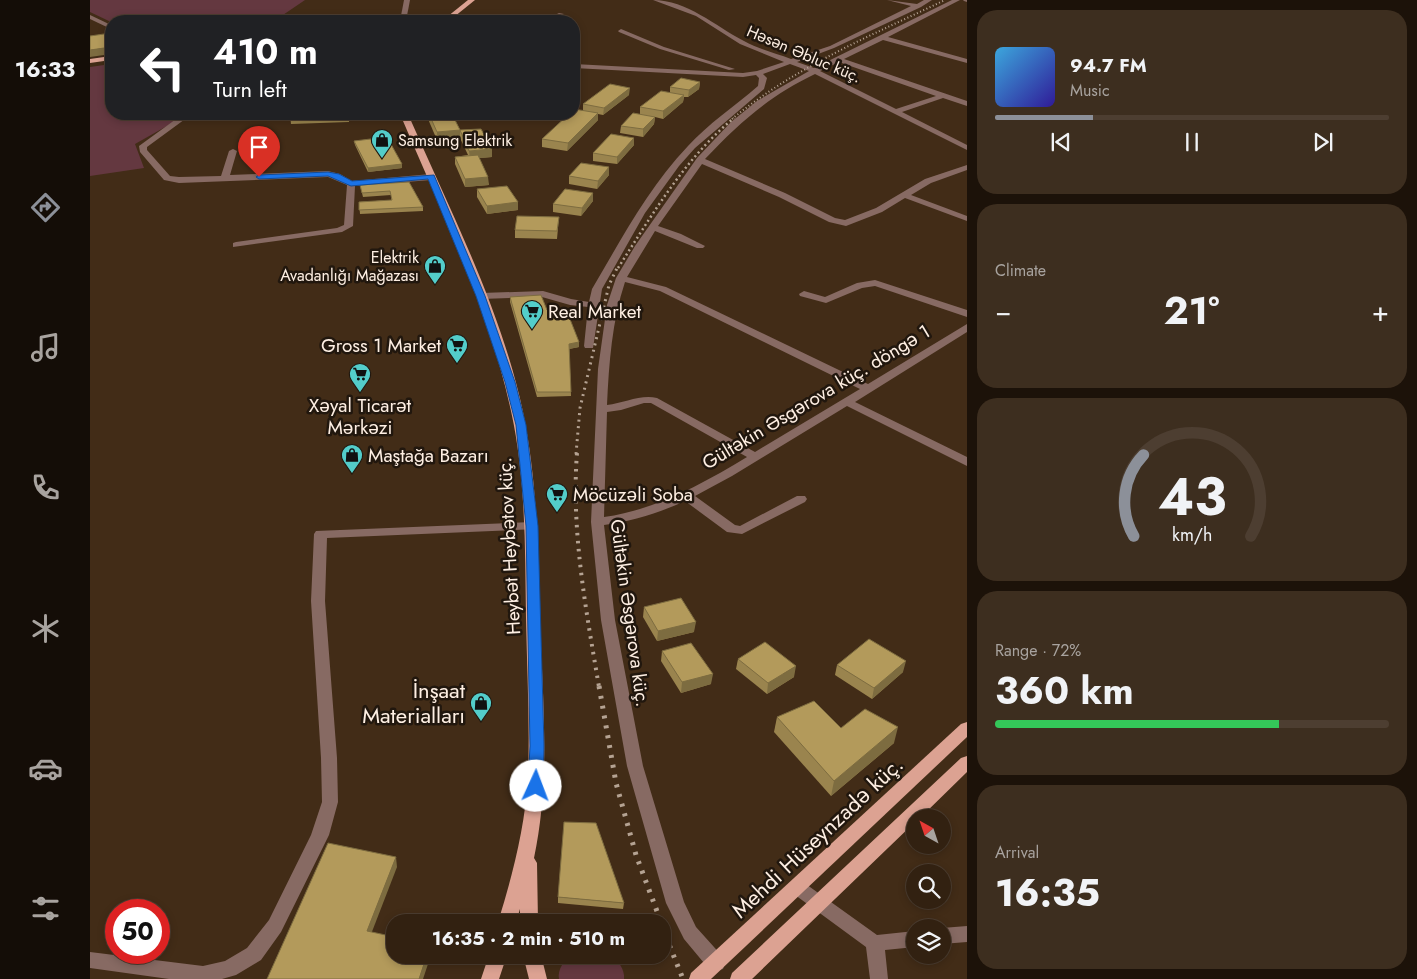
<!DOCTYPE html>
<html lang="en">
<head>
<meta charset="utf-8">
<style>
	body { margin:0; font-family:Jost,sans-serif; background:#3d2e1f; color:#f1f3f6; height:100vh; display:flex; flex-direction:column; font-size:19px; white-space:nowrap }
	* { box-sizing:border-box; margin:0 }
	p { font-size:16px; color:#a8a39f }
	.icon { flex:none; width:28px; height:28px; fill:none; stroke:currentColor; stroke-width:2; stroke-linecap:round; stroke-linejoin:round }
	.map { position:relative; flex:1; overflow:hidden }
	.side { display:flex; flex-direction:column; gap:10px; padding:10px; background:#1c1209; width:450px }
	.side>* { flex:none }
	.banner { position:absolute; left:15px; top:15px; width:475px; height:105px; border-radius:20px; box-shadow:0 2px 8px #0003,0 0 0 1px #4d3e31; background:#202124; color:#fff; overflow:hidden }
	.needle { width:32px; rotate:320deg }
	.tools { position:absolute; left:816px; top:809px; display:grid; gap:10px }
	.tools a { display:grid; place-items:center; width:45px; height:45px; border-radius:50%; background:#322111; box-shadow:0 2px 8px #0003,0 0 0 1px #4d3e31; font-size:25px }
	.speed { position:absolute; left:15px; top:899px; display:flex; gap:10px; font-size:25px; font-weight:700; text-align:center }
	.speed>* { display:grid; place-content:center; width:65px; height:65px; border-radius:50%; background:#322111; box-shadow:0 2px 8px #0003,0 0 0 1px #4d3e31; line-height:1 }
	.speed .limit { border:8px solid #d22; background:#fff; color:#111 }
	.pin { position:absolute; display:grid; place-items:center; width:42px; height:42px; color:#fff; margin:-51px -21px; border-radius:50% 50% 50% 0; rotate:-45deg; box-shadow:0 0 5px #0007 }
	.pin .icon { rotate:45deg }
	.me { position:absolute; width:55px; margin:-28px; rotate:2deg; stroke-linejoin:round; filter:drop-shadow(0 0 4px #0008) }
	.turn { display:flex; align-items:center; gap:18px; height:105px; padding:0 25px; font-size:22px }
	.turn .icon { width:65px; height:65px; stroke-width:2.5 }
	.turn b { display:block; font-size:35px; line-height:42px }
	.big { font-size:38px; font-weight:700; line-height:1.1 }
	.side .widget { flex:1; display:flex; flex-direction:column; justify-content:center; gap:8px; min-width:0; padding:0 18px; border-radius:20px; background:#3d2e1f }
	.side .dial { align-items:center; gap:0 }
	.dial svg { height:130px; overflow:visible; fill:none; stroke:#4d3e31; stroke-width:7; stroke-linecap:round; text-anchor:middle }
	.dial text { fill:#f1f3f6; stroke:none }
	.song { display:flex; align-items:center; gap:15px }
	.cover { width:60px; height:60px; border-radius:8px; background:linear-gradient(135deg,hsl(200 70% 55%),hsl(250 70% 35%)) }
	.played { height:5px; border-radius:2px; background:linear-gradient(90deg,#8c9099 25%,#4d3e31 25%) }
	.keys { display:flex; justify-content:space-around; direction:ltr }
	.heat { display:flex; justify-content:space-between; align-items:center; font-size:28px; direction:ltr }
	.charge { height:8px; border-radius:4px; background:linear-gradient(90deg,#34c759 72%,#4d3e31 0) }
	.trip { position:absolute; left:296px; top:914px; width:285px; height:50px; border-radius:20px; background:#322111; box-shadow:0 2px 8px #0003,0 0 0 1px #4d3e31; font-weight:700; line-height:50px; text-align:center }
	main { display:flex; flex:1; min-height:0 }
	.menu { display:flex; flex-direction:column; width:90px; justify-content:space-around; align-items:center; background:#140d07; color:#a8a39f }
	.menu .icon { width:35px; height:35px }
	.menu .active { color:#8c9099 }
	.menu b { font-size:22px; color:#f1f3f6 }
	.map>svg:first-child { display:block }
	.green { fill:#643840 }
	.lines { fill:none; stroke-linecap:round; stroke-linejoin:round }
	.minor { fill:#876a63; fill-rule:evenodd }
	.major { fill:#dca292; fill-rule:evenodd }
	.rail-far4 { stroke:#b5a393; stroke-width:2; stroke-dasharray:1 2.5; stroke-linecap:butt }
	.rail-far3 { stroke:#b5a393; stroke-width:2.5; stroke-dasharray:2 3; stroke-linecap:butt }
	.rail-far2 { stroke:#b5a393; stroke-width:3; stroke-dasharray:2 4.5; stroke-linecap:butt }
	.rail-far1 { stroke:#b5a393; stroke-width:4; stroke-dasharray:2.5 5.5; stroke-linecap:butt }
	.rail { stroke:#b5a393; stroke-width:5; stroke-dasharray:3 7; stroke-linecap:butt }
	.wall { fill:#9a844e }
	.shaded-wall { fill:#7d6c40 }
	.building { fill:#b39a5b; stroke:#7d6c40 }
	.route { fill:#1a73e8; stroke:#114b97 }
	.labels { text-anchor:middle; dominant-baseline:central; stroke-width:5; stroke-linejoin:round; paint-order:stroke }
	.far-street-label { font-size:16px; fill:#feefe3; stroke:#21170e }
	.far-poi-label { font-size:16px; fill:#feefe3; stroke:#21170e; text-anchor:start }
	.poi-label { font-size:19px; fill:#feefe3; stroke:#21170e; text-anchor:start }
	.street-label { font-size:19px; fill:#feefe3; stroke:#21170e }
	.near-poi-label { font-size:22px; fill:#feefe3; stroke:#21170e; text-anchor:end }
	.near-street-label { font-size:22px; fill:#feefe3; stroke:#21170e }
</style>
</head>
<body>
<main>
<nav class="menu">
<b>16:33</b>
<svg class="icon active" aria-label="directions" viewBox="0 0 24 24"><path d="M12 3l9 9-9 9-9-9zM9 14v-3h6M13 9l2 2-2 2"/></svg>
<svg class="icon" aria-label="music" viewBox="0 0 24 24"><path d="M9 18V5l10-2v13"/><circle cx="6" cy="18" r="3"/><circle cx="16" cy="16" r="3"/></svg>
<svg class="icon" aria-label="phone" viewBox="0 0 24 24"><path d="M5 4h4l2 5-3 2q2 4 5 5l2-3 5 2v4C11 20 4 13 5 4z"/></svg>
<svg class="icon" aria-label="climate" viewBox="0 0 24 24"><path d="M12 3v18M4 7l16 10M4 17L20 7"/></svg>
<svg class="icon" aria-label="car" viewBox="0 0 24 24"><path d="M5 17H2v-5l4-1 3-4h7l3 4 3 1v5h-3M9 17h6M6 11h13"/><circle cx="7" cy="17" r="2"/><circle cx="17" cy="17" r="2"/></svg>
<svg class="icon" aria-label="filters" viewBox="0 0 24 24"><path d="M4 7h16M4 17h16"/><circle cx="9" cy="7" r="2"/><circle cx="15" cy="17" r="2"/></svg>
</nav>
<div class="map">
<svg width="877" height="979" viewBox="0 0 877 979">
	<rect width="100%" height="100%" fill="#422c17"/>
	<g class="green">
		<path d="M0 0H215L187 19H170L168 21 21 22 0 12Z"/>
		<path d="M21 64V114H92L84 122 45 144 54 168 0 176V67Z"/>
		<path d="M482 955H520C528 959 535 970 534 979H469C467 970 474 960 482 955Z"/>
	</g>
	<g class="lines">
		<g class="minor">
			<path d="M314 0H320L316 21H310Z"/>
			<path d="M563 0C597 0 625 26 654 41 668 49 685 53 701 59L740 46 821 6 797 0 827 4 834 0H842L831 7 744 48 707 62 724 68 862 0H870L798 37 877 59V63L793 40 754 59 877 101V106L853 98 812 112 877 145V150L725 74C679 96 649 123 615 159L695 193 745 218 755 220 786 208 835 179 877 165V170L841 183 821 195 877 216V221L815 198 792 212 756 226 739 222 689 197 612 164 568 226 591 234 615 246 613 248H607L565 231 537 277 576 287 778 384 877 324V332L765 402 877 457V466L757 406 642 476 605 496 645 525 650 526 707 496H715L717 499 715 502 652 534 637 532 595 501C569 513 542 521 514 525L525 620 553 766 594 902 606 927 633 957 635 963 633 969 626 971 619 969 594 939 576 903 537 766 511 620 501 522 508 369 517 305 526 278 545 246 607 158 641 122 667 101 719 71 700 64 673 74 677 78 674 89 605 148 589 166 555 213 512 289 503 348H495L494 346 498 307 480 305 452 297 391 299 386 296 391 293 453 291 481 299 499 302 502 289C531 240 558 188 598 146 618 124 645 106 668 86L669 78 666 75 653 77 484 68V64L653 73 667 71 694 62 650 44 606 16ZM749 62 846 96 806 109 730 71ZM535 282 570 291 770 389 665 452 567 398C551 394 534 403 517 405 519 363 522 321 535 282ZM554 403H561L657 457C612 484 566 510 514 517L517 412 531 410Z"/>
			<path d="M873 0H877V2L874 1Z"/>
			<path d="M469 13 474 14 461 21H453Z"/>
			<path d="M361 14 401 19 404 21H388L359 17 358 16Z"/>
			<path d="M0 15 21 25V29L0 19Z"/>
			<path d="M531 29 574 47 645 69 639 70 570 49 529 32 528 31Z"/>
			<path d="M93 114H102L57 147V150L80 176 89 177 131 176 139 151 143 149 147 151 140 175 238 171 250 174 262 181 341 174 345 177 341 180 265 186 263 226 252 232 143 247V243L146 242 247 228 254 225 257 185 238 177 89 183 74 180 50 152 49 146Z"/>
			<path d="M785 280 877 310V317L785 286 772 288 736 303 710 296 709 294 714 291 735 297 767 283Z"/>
			<path d="M442 522 448 526 447 529 237 538 235 601 247 758 248 802 239 835 191 932 171 960 146 975 132 979H79L0 968V952L113 966 135 961 157 948 179 920 221 835 232 802 231 758 221 601 224 534 226 531Z"/>
			<path d="M707 879 713 882 787 935 825 931V947L795 950 798 979H780L776 947 701 892 698 887 701 882Z"/>
			<path d="M877 926V942L852 944V928Z"/>
		</g>
		<g class="major">
			<path d="M378 0H385L359 21H352Z"/>
			<path d="M21 56V60L0 63V59Z"/>
			<path d="M310 114H318C360 211 411 308 433 412 449 489 448 568 451 646 454 717 459 788 444 858L447 863 448 922H430V909L426 922H408C423 874 435 827 438 777 440 724 437 671 436 618 435 549 436 479 421 411 399 308 351 211 310 114Z"/>
			<path d="M877 722V737L621 979H599L601 973 871 724Z"/>
			<path d="M877 756V772L830 818H825V822L662 979H640L642 973 871 758Z"/>
			<path d="M399 955H417L409 979H391Z"/>
			<path d="M433 955H451L457 979H439Z"/>
		</g>
		<path class="rail-far4" d="M642 119C705 67 782 35 855 0"/>
		<path class="rail-far3" d="M528 268C562 215 595 158 644 118"/>
		<path class="rail-far2" d="M486 454 490 408 519 285 528 266"/>
		<path class="rail-far1" d="M487 453C481 531 496 610 509 687"/>
		<g class="rail">
			<path d="M509 686 526 783 546 855 571 922"/>
			<path d="M572 927 593 979"/>
		</g>
	</g>
	<g class="wall">
		<path d="M610 82 609 89 598 97H594L593 102 573 119 565 117 564 124 553 137 530 133 531 126 550 114V107L580 92V87Z"/>
		<path d="M539 95 513 115 508 114V120L477 151 452 147V139L493 111V104Z"/>
		<path d="M200 114H259V122L201 124Z"/>
		<path d="M338 114H362L370 130V138L347 140 338 119Z"/>
		<path d="M370 130 402 149V157L389 158 399 185 375 187 365 164V157L378 155 370 138Z"/>
		<path d="M264 141 312 168 278 172 265 145Z"/>
		<path d="M544 145 527 164 503 161V153Z"/>
		<path d="M519 167V175L507 189 479 184V176Z"/>
		<path d="M319 182 333 207V211L270 214 269 202 301 200V195L273 197 270 185Z"/>
		<path d="M387 189 428 202V210L397 214 387 197Z"/>
		<path d="M503 193V201L491 216 463 212V204Z"/>
		<path d="M469 217 467 239 425 238V230Z"/>
		<path d="M420 297 457 310 489 342V347L479 349 481 396 447 397 420 302Z"/>
		<path d="M554 607 604 632 567 641 553 617Z"/>
		<path d="M572 651 621 684 591 693 571 661Z"/>
		<path d="M648 659 704 677 677 694 646 669Z"/>
		<path d="M747 665 813 672 782 699 745 675Z"/>
		<path d="M687 717 751 728 804 743 741 796 684 732Z"/>
		<path d="M468 897 534 903 533 909 468 903Z"/>
	</g>
	<g class="shaded-wall">
		<path d="M21 47V54L0 57V50Z"/>
		<path d="M610 82 609 89 598 97 599 90Z"/>
		<path d="M540 88 539 95 513 115 514 108Z"/>
		<path d="M594 95 593 102 573 119V111Z"/>
		<path d="M508 113V120L477 151 478 143Z"/>
		<path d="M565 117 564 124 553 137V129Z"/>
		<path d="M370 130V138L347 140V132Z"/>
		<path d="M544 138V145L527 164V157Z"/>
		<path d="M402 149V157L380 159 379 151Z"/>
		<path d="M312 164V168L278 172V168Z"/>
		<path d="M519 167V175L507 189 508 181Z"/>
		<path d="M398 177 399 185 375 187V179Z"/>
		<path d="M503 193V201L491 216 492 208Z"/>
		<path d="M428 202V210L397 214V206Z"/>
		<path d="M489 342V347L479 349V344Z"/>
		<path d="M606 622 604 632 567 641 568 631Z"/>
		<path d="M816 661 813 672 782 699 784 688Z"/>
		<path d="M706 666 704 677 677 694 678 683Z"/>
		<path d="M623 674 621 684 591 693 592 682Z"/>
		<path d="M808 727 804 743 741 796 744 781Z"/>
		<path d="M306 857 307 867 278 942 277 931Z"/>
		<path d="M337 955H341L333 979H329Z"/>
	</g>
	<g class="building">
		<path d="M21 33V47L0 50V36Z"/>
		<path d="M591 78 610 82 599 90 580 87Z"/>
		<path d="M520 84 540 88 514 108 493 104Z"/>
		<path d="M571 91 594 95 573 111 550 107Z"/>
		<path d="M484 109 508 113 478 143 452 139 479 114H484Z"/>
		<path d="M543 113 565 117 553 129 531 126Z"/>
		<path d="M339 114H362L370 130 347 132Z"/>
		<path d="M391 129 402 149 379 151 370 130Z"/>
		<path d="M521 134 544 138 527 157 503 153Z"/>
		<path d="M297 137 312 164 278 168 264 141Z"/>
		<path d="M388 155 398 177 375 179 365 157Z"/>
		<path d="M491 163 519 167 508 181 479 176Z"/>
		<path d="M319 182 333 207 269 210V202L302 200 300 191 272 193 270 185Z"/>
		<path d="M417 186 428 202 397 206 387 189Z"/>
		<path d="M475 189 503 193 492 208 463 204Z"/>
		<path d="M427 216 469 217 467 231 425 230Z"/>
		<path d="M451 295 457 310 476 309 489 342 479 344 481 392H447L420 297Z"/>
		<path d="M591 598 606 622 568 631 554 607Z"/>
		<path d="M779 639 816 661 784 688 747 665Z"/>
		<path d="M675 642 706 666 678 683 648 659Z"/>
		<path d="M601 643 623 674 592 682 572 651Z"/>
		<path d="M724 701 751 728 775 709 808 727 744 781 687 717Z"/>
		<path d="M474 822 506 823 534 903 468 897Z"/>
		<path d="M238 843 306 857 277 931 305 937V955H337L329 979H177Z"/>
	</g>
	<path class="route" d="M238 172 249 174 262 181 344 175 395 296 425 382 436 425 448 526 454 746 453 786 451 790 446 791 440 790 438 786 440 746 436 526 426 425 415 382 386 296 338 179 261 186 238 176 169 179 166 177 169 175Z"/>
	<defs>
		<g id="shop-pin" transform="scale(1.125)"><path d="M0 17L-7.5 6A9.5 9.5 0 1 1 7.5 6Z" fill="#53cdca" stroke="#21170e"/><path d="M-5-2.5h2.3a2.7 3.5 0 0 1 5.4 0H5L5.5 6h-11ZM-1.5-2.5h3a1.5 2.3 0 0 0-3 0Z" fill="#111"/></g>
		<g id="supermarket-pin" transform="scale(1.125)"><path d="M0 17L-7.5 6A9.5 9.5 0 1 1 7.5 6Z" fill="#53cdca" stroke="#21170e"/><path d="M-6-5.5h2.5l.6 2H6L4.5 2H-2.5L-4.4-4H-6ZM-1.5 3.2a1.3 1.3 0 1 0 .1 0ZM3 3.2a1.3 1.3 0 1 0 .1 0Z" fill="#111"/></g>
	</defs>
	<g fill-rule="evenodd">
		<use href="#shop-pin" x="292" y="140"/>
		<use href="#shop-pin" x="345" y="266"/>
		<use href="#supermarket-pin" x="442" y="311"/>
		<use href="#supermarket-pin" x="367" y="345"/>
		<use href="#supermarket-pin" x="270" y="374"/>
		<use href="#shop-pin" x="262" y="455"/>
		<use href="#supermarket-pin" x="467" y="494"/>
		<use href="#shop-pin" x="391" y="703"/>
	</g>
	<g class="labels">
		<g class="far-street-label">
			<text transform="translate(714 54) rotate(23)">Həsən Əbluc küç.</text>
		</g>
		<g class="far-poi-label">
			<text x="308" y="140">Samsung Elektrik</text>
			<text x="329" y="257" text-anchor="end">Elektrik<tspan x="329" dy="18">Avadanlığı Mağazası</tspan></text>
		</g>
		<g class="poi-label">
			<text x="458" y="311">Real Market</text>
			<text x="351" y="345" text-anchor="end">Gross 1 Market</text>
			<text x="270" y="405" text-anchor="middle">Xəyal Ticarət<tspan x="270" dy="22">Mərkəzi</tspan></text>
			<text x="278" y="455">Maştağa Bazarı</text>
			<text x="483" y="494">Möcüzəli Soba</text>
		</g>
		<g class="street-label">
			<text transform="translate(726 397) rotate(-31)">Gültəkin Əsgərova küç. döngə 1</text>
			<text transform="translate(419 546) rotate(-93)">Heybət Heybətov küç.</text>
			<text transform="translate(540 613) rotate(82)">Gültəkin Əsgərova küç.</text>
		</g>
		<g class="near-poi-label">
			<text x="375" y="690">İnşaat<tspan x="375" dy="25">Materialları</tspan></text>
		</g>
		<g class="near-street-label">
			<text transform="translate(727 837) rotate(-43)">Mehdi Hüseynzadə küç.</text>
		</g>
	</g>
</svg>
<div class="tools">
<a><svg class="needle" viewBox="-14 -14 28 28"><path d="M0-13l5 13h-10z" fill="#e53935"/><path d="M0 13l5-13h-10z" fill="#a8a39f"/></svg></a>
<a><svg class="icon" aria-label="search" viewBox="0 0 24 24"><circle cx="10" cy="10" r="6"/><path d="M15 15l6 6"/></svg></a>
<a><svg class="icon" aria-label="layers" viewBox="0 0 24 24"><path d="M12 4l9 5-9 5-9-5zM3 14l9 5 9-5"/></svg></a>
</div>
<div class="speed"><div class="limit">50</div></div>
<div class="pin" style="left:169px;top:177px;background:#d93025"><svg class="icon" aria-label="arrive" viewBox="0 0 24 24"><path d="M6 21V4h12l-3 4 3 4H6"/></svg></div>
<svg class="me" style="left:446px;top:786px" viewBox="-20 -20 40 40"><circle r="19" fill="#fff"/><path d="M0-13L10 11 0 6-10 11z" fill="#1a73e8"/></svg>
<div class="trip">16:35 · 2 min · 510 m</div>
<div class="banner">
<div class="turn"><svg class="icon" aria-label="left" viewBox="0 0 24 24"><path d="M17 20v-9H6M10 6l-5 5 5 5"/></svg><div><b>410 m</b>Turn left</div></div>
</div>
</div>
<section class="side">
<div class="widget">
<div class="song"><i class="cover"></i><div><b>94.7 FM</b><p>Music</p></div></div>
<div class="played"></div>
<div class="keys"><svg class="icon" aria-label="previous" viewBox="0 0 24 24"><path d="M18 5L8 12l10 7zM5 5v14"/></svg><svg class="icon" aria-label="pause" viewBox="0 0 24 24"><path d="M8 5v14M16 5v14"/></svg><svg class="icon" aria-label="next" viewBox="0 0 24 24"><path d="M6 5l10 7-10 7zM19 5v14"/></svg></div>
</div>
<div class="widget"><p>Climate</p>
<div class="heat"><a>−</a><b class="big">21°</b><a>+</a></div>
</div>
<div class="widget dial"><svg viewBox="0 0 100 80">
<path d="M14 69A42 42 0 1 1 86 69"/>
<path d="M14 69A42 42 0 0 1 20 19" stroke="#8c9099"/>
<text x="50" y="56" font-size="32" font-weight="700">43</text>
<text x="50" y="72" font-size="11">km/h</text>
</svg></div>
<div class="widget"><p>Range · 72%</p><b class="big">360 km</b><div class="charge"></div></div>
<div class="widget"><p>Arrival</p><b class="big">16:35</b></div>
</section>
</main>
</body>
</html>
